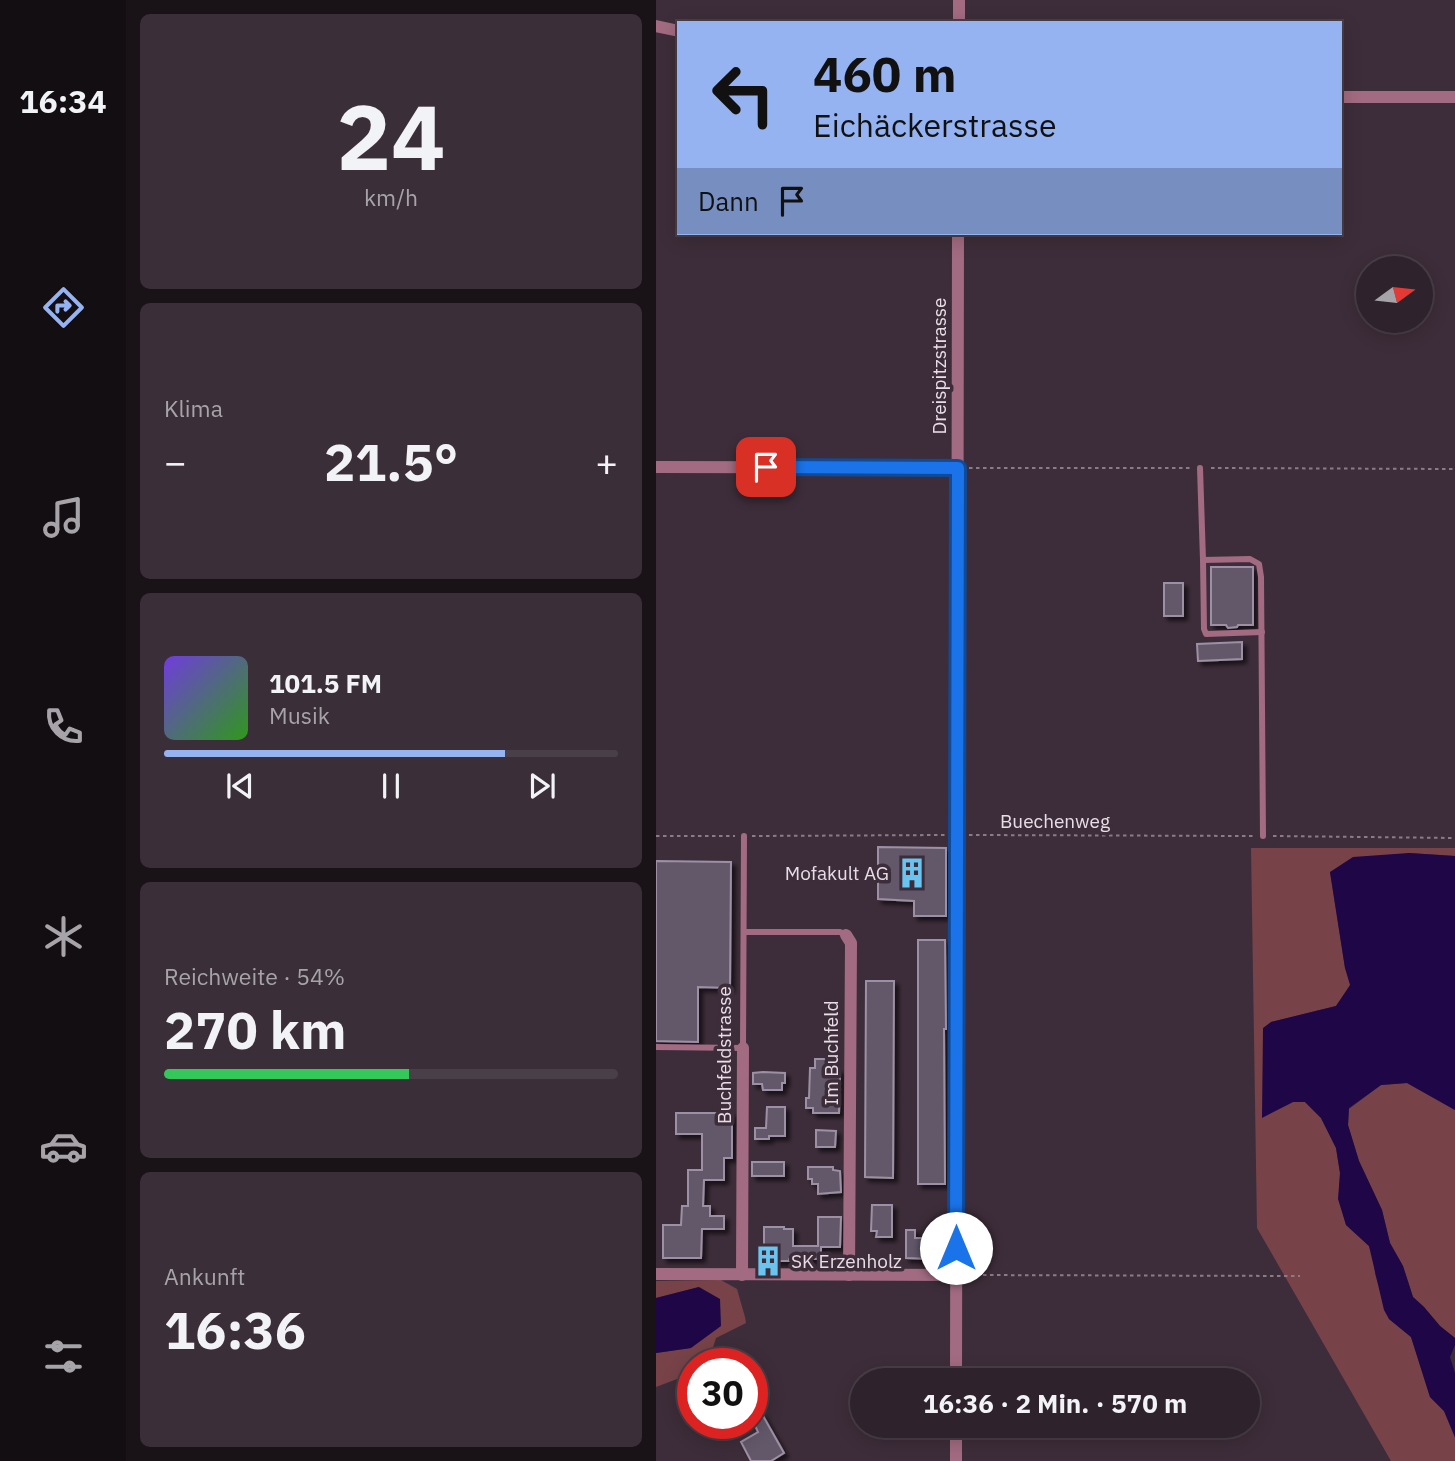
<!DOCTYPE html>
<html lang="de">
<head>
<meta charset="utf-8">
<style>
	body { margin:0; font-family:"IBM Plex Sans",sans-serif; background:#3a2f38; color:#f1f3f6; height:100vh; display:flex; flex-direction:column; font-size:26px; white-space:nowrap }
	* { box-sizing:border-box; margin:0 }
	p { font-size:23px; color:#a7a4a9 }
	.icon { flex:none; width:38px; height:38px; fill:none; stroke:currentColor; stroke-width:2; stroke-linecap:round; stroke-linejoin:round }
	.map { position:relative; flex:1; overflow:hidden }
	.side { display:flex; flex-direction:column; gap:14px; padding:14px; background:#191318; width:530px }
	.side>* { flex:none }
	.hud { position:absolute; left:21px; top:21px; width:665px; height:214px; border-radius:0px; box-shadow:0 4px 18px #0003,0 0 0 2px #493f48; background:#95b2f1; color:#111; overflow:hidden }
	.needle { width:46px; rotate:75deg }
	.fabs { position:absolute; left:700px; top:256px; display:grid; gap:14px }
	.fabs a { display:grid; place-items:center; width:77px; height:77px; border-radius:50%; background:#2e222c; box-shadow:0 4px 18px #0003,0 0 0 2px #493f48; font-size:35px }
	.speed { position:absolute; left:21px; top:1348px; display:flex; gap:14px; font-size:35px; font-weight:700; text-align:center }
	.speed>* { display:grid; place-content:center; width:91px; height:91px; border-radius:50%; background:#2e222c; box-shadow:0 4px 18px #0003,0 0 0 2px #493f48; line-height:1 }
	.speed .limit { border:10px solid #d22; background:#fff; color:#111 }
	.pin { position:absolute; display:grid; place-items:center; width:60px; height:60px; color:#fff; margin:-30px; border-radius:14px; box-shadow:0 4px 10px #0006 }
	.me { position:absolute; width:77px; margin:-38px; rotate:0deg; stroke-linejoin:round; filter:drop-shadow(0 0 5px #0008) }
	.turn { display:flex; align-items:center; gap:24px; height:147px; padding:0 21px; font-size:32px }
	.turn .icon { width:91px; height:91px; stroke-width:2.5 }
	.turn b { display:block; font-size:49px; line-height:60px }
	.then { display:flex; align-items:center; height:66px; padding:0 21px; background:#0003; gap:14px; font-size:26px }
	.big { font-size:52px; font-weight:700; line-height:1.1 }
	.side .widget { flex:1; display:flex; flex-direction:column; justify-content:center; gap:10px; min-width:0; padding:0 24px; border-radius:10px; background:#3a2f38 }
	.side .dial { align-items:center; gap:0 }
	.dial b { font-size:91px; line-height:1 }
	.song { display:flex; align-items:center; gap:21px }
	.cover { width:84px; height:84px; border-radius:10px; background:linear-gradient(135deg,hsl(260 70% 55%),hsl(110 70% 35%)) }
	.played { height:7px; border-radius:4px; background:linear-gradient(90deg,#95b2f1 75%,#493f48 75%) }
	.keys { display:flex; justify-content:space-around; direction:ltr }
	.heat { display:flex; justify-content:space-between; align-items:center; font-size:38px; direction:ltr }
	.charge { height:10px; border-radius:5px; background:linear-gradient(90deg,#34c759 54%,#493f48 0) }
	.trip { position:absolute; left:194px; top:1368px; width:410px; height:70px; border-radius:35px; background:#2e222c; box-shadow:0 4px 18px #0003,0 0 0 2px #493f48; font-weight:700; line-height:70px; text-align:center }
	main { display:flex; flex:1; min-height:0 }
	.tab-bar { display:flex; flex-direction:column; width:126px; justify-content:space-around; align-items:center; background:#120e12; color:#a7a4a9 }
	.tab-bar .icon { width:49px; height:49px }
	.tab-bar .current { color:#95b2f1 }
	.tab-bar b { font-size:32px; color:#f1f3f6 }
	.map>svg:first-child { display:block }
	.green { fill:#774348 }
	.water { fill:#1f0647 }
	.building { fill:#64586a; stroke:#9d90a4; stroke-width:2; filter:url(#shadow) }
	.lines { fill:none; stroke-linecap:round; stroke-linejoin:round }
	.path { stroke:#8a7c87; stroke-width:2; stroke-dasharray:3.5 3.5; stroke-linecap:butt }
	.lane { stroke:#a26b81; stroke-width:6 }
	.street { stroke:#a26b81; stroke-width:12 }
	.route-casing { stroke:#114b97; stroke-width:18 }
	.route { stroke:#1a73e8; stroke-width:12 }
	.labels { text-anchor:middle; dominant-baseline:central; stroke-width:7; stroke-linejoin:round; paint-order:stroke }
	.street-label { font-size:19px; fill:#e8dde6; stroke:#3d2d3a }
	.poi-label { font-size:19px; fill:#e8dde6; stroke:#3d2d3a; text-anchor:end }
</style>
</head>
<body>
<main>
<nav class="tab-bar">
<b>16:34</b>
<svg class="icon current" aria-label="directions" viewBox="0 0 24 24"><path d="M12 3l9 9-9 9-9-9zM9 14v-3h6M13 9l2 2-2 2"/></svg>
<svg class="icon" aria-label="music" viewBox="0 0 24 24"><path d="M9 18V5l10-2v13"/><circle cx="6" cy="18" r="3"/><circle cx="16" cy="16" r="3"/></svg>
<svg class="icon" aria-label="phone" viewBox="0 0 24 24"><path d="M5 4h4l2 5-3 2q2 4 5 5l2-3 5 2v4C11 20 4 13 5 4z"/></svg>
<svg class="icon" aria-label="climate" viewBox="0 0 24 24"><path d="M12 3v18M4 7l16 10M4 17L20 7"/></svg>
<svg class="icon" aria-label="car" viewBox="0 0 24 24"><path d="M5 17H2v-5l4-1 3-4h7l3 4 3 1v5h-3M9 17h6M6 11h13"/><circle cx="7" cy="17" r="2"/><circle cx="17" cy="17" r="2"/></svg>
<svg class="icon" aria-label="filters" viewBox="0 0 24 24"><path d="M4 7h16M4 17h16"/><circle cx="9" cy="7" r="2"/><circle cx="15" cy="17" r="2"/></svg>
</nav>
<section class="side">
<div class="widget dial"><b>24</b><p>km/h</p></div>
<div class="widget"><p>Klima</p>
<div class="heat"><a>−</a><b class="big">21.5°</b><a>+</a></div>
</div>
<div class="widget">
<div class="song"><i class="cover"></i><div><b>101.5 FM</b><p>Musik</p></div></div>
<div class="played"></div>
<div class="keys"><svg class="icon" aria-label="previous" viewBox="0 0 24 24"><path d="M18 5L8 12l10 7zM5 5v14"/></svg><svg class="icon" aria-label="pause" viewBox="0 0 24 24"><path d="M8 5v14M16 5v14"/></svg><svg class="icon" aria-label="next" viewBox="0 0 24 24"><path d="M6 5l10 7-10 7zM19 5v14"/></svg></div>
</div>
<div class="widget"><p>Reichweite · 54%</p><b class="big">270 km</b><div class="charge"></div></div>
<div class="widget"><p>Ankunft</p><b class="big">16:36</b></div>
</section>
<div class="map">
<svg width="799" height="1461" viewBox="0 0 799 1461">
	<defs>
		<filter id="shadow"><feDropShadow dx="4" dy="4" stdDeviation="2" flood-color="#0009"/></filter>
	</defs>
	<rect width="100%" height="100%" fill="#3d2d3a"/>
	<g class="green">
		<path d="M595 848H799V856L753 853 674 872 689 968 695 985 680 1006 615 1022 606 1117 637 1102H649L665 1118 680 1148 684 1173 683 1199 690 1225 713 1246 718 1261 719 1274 733 1319 755 1337 774 1397 788 1411 799 1438V1461H735L601 1228Z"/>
		<path d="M751 1083 799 1110V1338L784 1326 768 1307 757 1297 747 1266 734 1243 726 1210 703 1161 692 1125 693 1109 725 1085Z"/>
		<path d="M65 1280 81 1289 89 1317 90 1323 60 1338 52 1363H37V1373L0 1387V1353L35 1348 43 1287 0 1298V1281Z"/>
	</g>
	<g class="water">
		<path d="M753 853 799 856V1110L751 1083 725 1085 693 1108 692 1125 703 1161 726 1210 734 1243 747 1266 757 1297 768 1307 784 1326 799 1338V1345L794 1357 799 1373V1437L788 1411 774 1397 755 1337 733 1319 728 1310 713 1246 690 1225 682 1199 684 1173 680 1148 665 1118 649 1102H637L606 1118 607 1028 615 1022 680 1006 694 985 689 968 674 872 697 857Z"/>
		<path d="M43 1287 64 1299 65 1326 35 1348 0 1353V1298Z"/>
	</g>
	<g class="building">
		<path d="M555 567H597V625H582L581 627 572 628 570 625H555Z"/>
		<rect x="508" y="583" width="19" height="33"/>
		<path d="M586 642V659L542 661 541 644Z"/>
		<path d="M222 847 290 848V916H258V901L222 899Z"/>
		<path d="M0 861 75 862 74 988 42 987V1042L0 1041Z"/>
		<path d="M262 940H289L290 1029H288L289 1184H262Z"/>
		<path d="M210 981H238L237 1178 209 1177Z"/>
		<path d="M159 1059H176V1070H184L183 1113H157V1108H150V1098H153L154 1068H159Z"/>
		<path d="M107 1072 129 1073V1083H126V1090H107L106 1084H97V1073Z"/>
		<path d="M111 1107H129V1136H113V1139H99V1128H110Z"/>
		<path d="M20 1113H76V1158H68V1180H48L47 1206H54V1216H68V1229H46L45 1258H7V1225H25L26 1206H32V1170H46V1134H20Z"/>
		<path d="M160 1130 180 1131 179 1147H160Z"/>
		<rect x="96" y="1162" width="32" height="14"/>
		<path d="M152 1167H177V1170L184 1171 185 1192 162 1194V1184H156V1179H152Z"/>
		<path d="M216 1205H236V1237H220L221 1231H215Z"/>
		<path d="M162 1217H185L184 1247H165V1259H133V1261H118V1264H108V1227H128V1229H137V1246H162Z"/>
		<path d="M250 1230H259V1238H275V1259L250 1258Z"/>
		<path d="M106 1414 128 1453 115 1461H95L85 1442 102 1432 96 1419Z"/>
	</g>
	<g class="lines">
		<g class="path">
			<path d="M313 468H535"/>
			<path d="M555 468 799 469"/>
			<path d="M313 835 597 836"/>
			<path d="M0 836H79"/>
			<path d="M96 836 289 835"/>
			<path d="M617 836 799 838"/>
			<path d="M313 1275 644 1276"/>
		</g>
		<g class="lane">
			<path d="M544 468 547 560 594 559 603 564 605 577 607 836"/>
			<path d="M547 560 548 629 550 634 606 632"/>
			<path d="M88 932H184L190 935"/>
			<path d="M0 1047 87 1048 88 836"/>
		</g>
		<g class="street">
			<path d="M303 23V0"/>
			<path d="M0 26 23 31"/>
			<path d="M684 97H799"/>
			<path d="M0 467 302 468"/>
			<path d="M190 935 195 943 193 1275"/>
			<path d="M0 1274 300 1275"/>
			<path d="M86 1275 87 1048"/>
			<path d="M300 1381 302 233"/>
			<path d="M300 1461V1426"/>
		</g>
	</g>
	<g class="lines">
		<g class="route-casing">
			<path id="route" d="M110 467 302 468 300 1248"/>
		</g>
		<use href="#route" class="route"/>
	</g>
	<defs>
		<g id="building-bare" transform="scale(2.415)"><path d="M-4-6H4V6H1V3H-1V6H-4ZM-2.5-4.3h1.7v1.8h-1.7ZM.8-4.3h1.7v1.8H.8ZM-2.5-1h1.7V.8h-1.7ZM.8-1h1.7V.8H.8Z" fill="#69c4f0" stroke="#3d2d3a" stroke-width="2.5" paint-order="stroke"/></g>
	</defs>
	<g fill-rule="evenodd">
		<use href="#building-bare" x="256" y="873"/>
		<use href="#building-bare" x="112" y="1261"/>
	</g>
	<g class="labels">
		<g class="street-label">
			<text transform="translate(283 366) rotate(-90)">Dreispitzstrasse</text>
			<text x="399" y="821">Buechenweg</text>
			<text transform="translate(175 1053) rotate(-90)">Im Buchfeld</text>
			<text transform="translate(68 1055) rotate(-90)">Buchfeldstrasse</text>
		</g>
		<g class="poi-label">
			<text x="233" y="873">Mofakult AG</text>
			<text x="135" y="1261" text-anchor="start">SK Erzenholz</text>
		</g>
	</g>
</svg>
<div class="fabs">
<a><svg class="needle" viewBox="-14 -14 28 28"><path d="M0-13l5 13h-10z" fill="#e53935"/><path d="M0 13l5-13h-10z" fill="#a7a4a9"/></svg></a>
</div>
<div class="speed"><div class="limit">30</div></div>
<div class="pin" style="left:110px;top:467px;background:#d93025"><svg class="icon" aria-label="arrive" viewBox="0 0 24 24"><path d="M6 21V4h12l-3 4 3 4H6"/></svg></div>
<svg class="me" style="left:300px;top:1248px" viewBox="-20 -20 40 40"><circle r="19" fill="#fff"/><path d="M0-13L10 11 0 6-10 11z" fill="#1a73e8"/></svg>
<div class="trip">16:36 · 2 Min. · 570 m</div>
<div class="hud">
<div class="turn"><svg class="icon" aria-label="left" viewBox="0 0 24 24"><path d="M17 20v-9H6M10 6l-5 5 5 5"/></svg><div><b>460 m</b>Eichäckerstrasse</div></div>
<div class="then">Dann<svg class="icon" aria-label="arrive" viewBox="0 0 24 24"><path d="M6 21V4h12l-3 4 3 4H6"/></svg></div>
</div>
</div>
</main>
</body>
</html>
